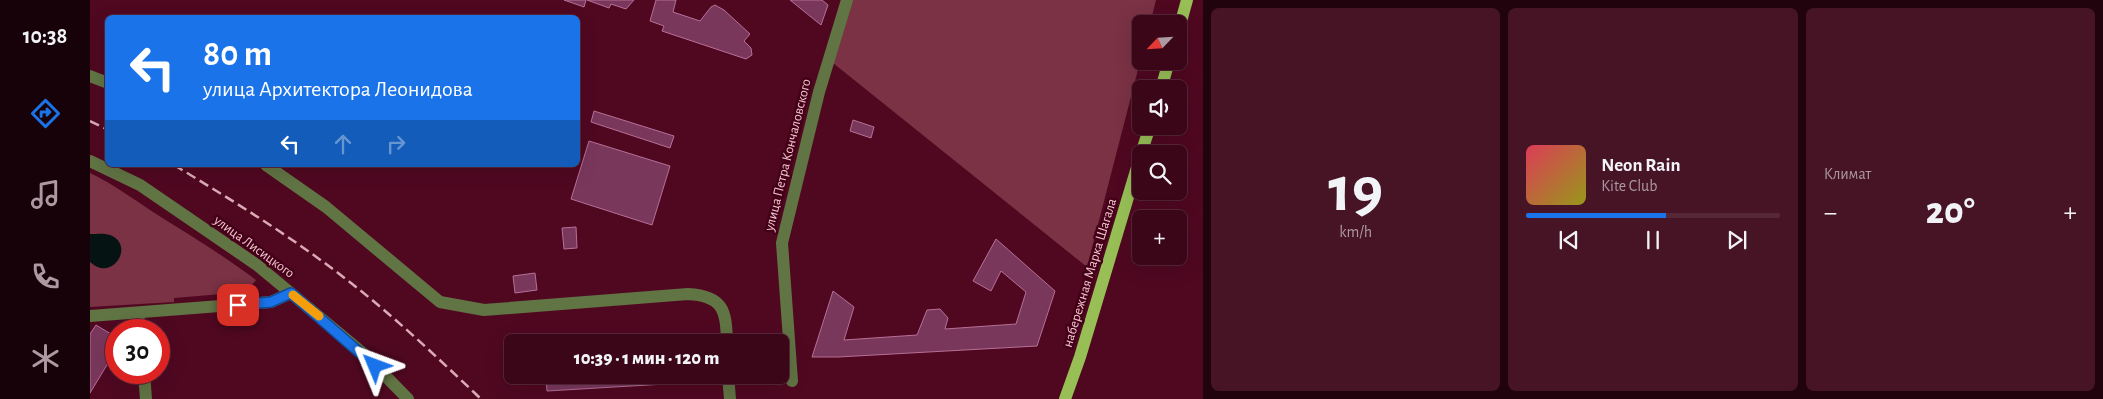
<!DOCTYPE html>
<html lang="ru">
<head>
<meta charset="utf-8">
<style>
	body { margin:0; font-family:"Alegreya Sans",sans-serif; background:#471426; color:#f1f3f6; height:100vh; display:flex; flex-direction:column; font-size:19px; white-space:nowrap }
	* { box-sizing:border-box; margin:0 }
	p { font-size:16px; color:#ac99a2 }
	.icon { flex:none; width:28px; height:28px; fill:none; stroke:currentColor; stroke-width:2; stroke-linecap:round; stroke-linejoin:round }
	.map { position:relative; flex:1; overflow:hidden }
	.side { display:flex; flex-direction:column; gap:8px; padding:8px; background:#21030e; width:900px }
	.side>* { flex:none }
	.guide { position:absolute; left:15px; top:15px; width:475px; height:152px; border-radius:8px; box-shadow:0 5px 20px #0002,0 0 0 1px #552738; background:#1a73e8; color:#fff; overflow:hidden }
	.needle { width:32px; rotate:245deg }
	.buttons { position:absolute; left:1042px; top:15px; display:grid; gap:10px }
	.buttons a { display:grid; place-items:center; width:55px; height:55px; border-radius:8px; background:#3c0619; box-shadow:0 5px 20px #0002,0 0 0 1px #552738; font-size:25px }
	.speed { position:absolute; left:15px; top:319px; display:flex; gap:10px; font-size:25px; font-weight:700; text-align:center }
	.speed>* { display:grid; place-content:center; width:65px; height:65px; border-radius:50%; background:#3c0619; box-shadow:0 5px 20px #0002,0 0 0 1px #552738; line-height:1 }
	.speed .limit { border:8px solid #d22; background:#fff; color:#111 }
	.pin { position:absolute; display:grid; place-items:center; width:42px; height:42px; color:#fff; margin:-21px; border-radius:10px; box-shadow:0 2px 8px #0006 }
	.me { position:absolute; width:55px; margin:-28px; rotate:314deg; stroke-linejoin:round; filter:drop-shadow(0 0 4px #0008) }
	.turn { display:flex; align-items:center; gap:18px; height:105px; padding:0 15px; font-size:22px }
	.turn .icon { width:65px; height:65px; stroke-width:2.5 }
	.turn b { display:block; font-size:35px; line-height:42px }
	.lanes { display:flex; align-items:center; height:48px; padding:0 15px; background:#0003; justify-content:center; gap:25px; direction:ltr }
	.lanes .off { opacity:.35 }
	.big { font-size:38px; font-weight:800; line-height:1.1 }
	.side .widget { flex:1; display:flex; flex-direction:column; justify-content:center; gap:8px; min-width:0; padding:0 18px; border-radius:8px; background:#471426 }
	.side .dial { align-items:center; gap:0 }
	.dial b { font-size:65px; line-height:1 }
	.song { display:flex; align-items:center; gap:15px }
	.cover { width:60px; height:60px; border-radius:8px; background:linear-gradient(135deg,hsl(350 70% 55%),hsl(60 70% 35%)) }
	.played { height:5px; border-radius:2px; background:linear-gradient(90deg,#1a73e8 55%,#552738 55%) }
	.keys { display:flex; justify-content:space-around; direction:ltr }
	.heat { display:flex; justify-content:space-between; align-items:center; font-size:28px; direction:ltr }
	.side .tiles { flex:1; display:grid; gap:8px; grid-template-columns:repeat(3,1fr) }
	.trip { position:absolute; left:414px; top:334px; width:285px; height:50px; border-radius:8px; background:#3c0619; box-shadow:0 5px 20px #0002,0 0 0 1px #552738; font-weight:800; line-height:50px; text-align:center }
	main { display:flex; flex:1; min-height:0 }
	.tabs { display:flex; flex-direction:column; width:90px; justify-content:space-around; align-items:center; background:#18020a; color:#ac99a2 }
	.tabs .icon { width:35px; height:35px }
	.tabs .on { color:#1a73e8 }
	.tabs b { font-size:22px; color:#f1f3f6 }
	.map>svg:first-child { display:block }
	.green { fill:#7a3244 }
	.water { fill:#051412 }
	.building { fill:#79375c; stroke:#b76f96 }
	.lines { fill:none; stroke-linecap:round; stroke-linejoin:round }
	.minor { stroke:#617444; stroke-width:12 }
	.major { stroke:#97bf56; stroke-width:12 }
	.rail { stroke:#dbabb5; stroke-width:2.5; stroke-dasharray:10 5; stroke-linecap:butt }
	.route-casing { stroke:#114b97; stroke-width:12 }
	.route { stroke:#1a73e8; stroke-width:9 }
	.slow { stroke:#f59e0b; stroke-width:9 }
	.labels { text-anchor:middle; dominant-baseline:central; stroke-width:5; stroke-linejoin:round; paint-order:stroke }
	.street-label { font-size:14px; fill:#f3c7ce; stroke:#440018 }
</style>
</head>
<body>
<main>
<nav class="tabs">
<b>10:38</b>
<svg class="icon on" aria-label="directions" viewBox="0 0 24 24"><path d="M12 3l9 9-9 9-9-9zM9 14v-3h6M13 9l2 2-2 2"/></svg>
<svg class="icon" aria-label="music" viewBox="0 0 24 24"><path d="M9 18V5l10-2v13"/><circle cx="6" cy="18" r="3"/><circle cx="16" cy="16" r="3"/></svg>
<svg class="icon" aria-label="phone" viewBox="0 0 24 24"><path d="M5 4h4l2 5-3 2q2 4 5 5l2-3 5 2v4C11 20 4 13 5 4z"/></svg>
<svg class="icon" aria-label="climate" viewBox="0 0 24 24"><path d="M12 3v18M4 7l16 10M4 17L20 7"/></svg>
</nav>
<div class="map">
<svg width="1113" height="399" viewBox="0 0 1113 399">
	<rect width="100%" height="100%" fill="#500821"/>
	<g class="green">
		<path d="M762 0H1066L1060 24H1051V58L997 267 743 63Z"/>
		<path d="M0 173C23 184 42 198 63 212 98 234 133 255 166 280L156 292 84 298V302L0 307Z"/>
	</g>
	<path class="water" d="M0 234C6 234 14 233 20 235 46 245 22 283 0 262Z"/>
	<g class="building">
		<path d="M474 0H496L494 7Z"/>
		<path d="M497 0H544L536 9 521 4 519 8Z"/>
		<path d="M566 0H586L583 12 610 21 621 7 625 5 634 10 660 34 654 41 661 48 662 55 656 59 572 31 574 26 560 21Z"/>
		<path d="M700 0H732L738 5 731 25Z"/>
		<path d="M504 111 584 136 580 148 501 122Z"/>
		<path d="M763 120 784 127 781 138 760 131Z"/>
		<path d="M499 141 580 166 562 225 481 199Z"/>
		<path d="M486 227 487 248 474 249 472 228Z"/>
		<path d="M906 239 965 291 947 346 748 357H722L743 291 764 307 754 340 827 335 837 310 850 309 858 318 855 329 926 324 936 292 911 271 901 291 883 281Z"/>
		<path d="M445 273 447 290 425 293 423 276Z"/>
		<path d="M6 325 26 337V350L0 393V334Z"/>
		<path d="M495 375H574L575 384 457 391 456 377Z"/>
	</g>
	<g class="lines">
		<g class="minor">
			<path d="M0 76 18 83"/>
			<path d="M0 161 50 185 167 265 274 354 318 399"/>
			<path d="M176 165 236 207 350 302 394 310 598 294C634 296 636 311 637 342"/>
			<path d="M48 313 50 330"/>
			<path d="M0 316 181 302 201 293"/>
			<path d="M54 372 56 399"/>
			<path d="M638 375 640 399"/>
			<path d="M702 381 692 243 729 92 757 0"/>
		</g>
		<g class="major">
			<path d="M1089 29 1097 0"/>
			<path d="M1071 89 1079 61"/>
			<path d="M1051 154 1060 126"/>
			<path d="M975 399 990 357 1051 154"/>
		</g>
		<g class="rail">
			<path d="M0 121 18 130"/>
			<path d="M84 165C145 202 205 239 261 283 307 319 349 359 391 399"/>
		</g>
	</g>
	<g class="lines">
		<g class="route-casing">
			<path id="route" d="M148 305 181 302 201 293 285 366"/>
		</g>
		<use href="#route" class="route"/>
		<path class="slow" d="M203 295 229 316"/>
	</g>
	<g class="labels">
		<g class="street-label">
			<text transform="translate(698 155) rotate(-76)">улица Петра Кончаловского</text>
			<text transform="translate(164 247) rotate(36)">улица Лисицкого</text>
			<text transform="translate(1000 273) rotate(-73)">набережная Марка Шагала</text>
		</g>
	</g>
</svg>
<div class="buttons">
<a><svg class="needle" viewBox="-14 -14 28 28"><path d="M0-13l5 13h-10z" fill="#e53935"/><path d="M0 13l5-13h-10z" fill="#ac99a2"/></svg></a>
<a><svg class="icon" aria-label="sound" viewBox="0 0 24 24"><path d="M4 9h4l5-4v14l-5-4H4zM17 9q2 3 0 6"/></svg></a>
<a><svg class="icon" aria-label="search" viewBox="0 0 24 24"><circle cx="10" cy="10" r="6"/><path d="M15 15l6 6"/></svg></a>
<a>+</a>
</div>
<div class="speed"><div class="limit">30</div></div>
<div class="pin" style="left:148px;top:305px;background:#d93025"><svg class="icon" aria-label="arrive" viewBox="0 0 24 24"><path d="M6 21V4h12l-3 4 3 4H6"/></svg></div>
<svg class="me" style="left:285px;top:366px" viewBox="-20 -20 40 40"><path d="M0-17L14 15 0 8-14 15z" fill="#1a73e8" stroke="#fff" stroke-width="4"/></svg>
<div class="trip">10:39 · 1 мин · 120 m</div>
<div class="guide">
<div class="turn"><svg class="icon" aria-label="left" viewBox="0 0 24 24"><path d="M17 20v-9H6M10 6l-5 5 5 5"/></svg><div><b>80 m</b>улица Архитектора Леонидова</div></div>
<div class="lanes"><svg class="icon" aria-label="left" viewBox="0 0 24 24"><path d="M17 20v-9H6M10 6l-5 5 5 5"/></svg><svg class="icon off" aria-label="ahead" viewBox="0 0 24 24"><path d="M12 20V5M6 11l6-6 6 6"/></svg><svg class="icon off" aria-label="right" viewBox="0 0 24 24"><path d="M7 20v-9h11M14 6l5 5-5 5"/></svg></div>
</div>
</div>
<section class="side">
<div class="tiles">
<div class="widget dial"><b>19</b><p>km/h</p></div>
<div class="widget">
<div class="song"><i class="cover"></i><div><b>Neon Rain</b><p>Kite Club</p></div></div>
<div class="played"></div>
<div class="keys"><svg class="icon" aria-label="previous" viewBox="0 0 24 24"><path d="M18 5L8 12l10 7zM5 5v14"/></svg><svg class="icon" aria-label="pause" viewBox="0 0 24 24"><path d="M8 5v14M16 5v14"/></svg><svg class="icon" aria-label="next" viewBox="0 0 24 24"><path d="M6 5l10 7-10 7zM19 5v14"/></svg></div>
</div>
<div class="widget"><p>Климат</p>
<div class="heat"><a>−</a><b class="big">20°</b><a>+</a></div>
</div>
</div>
</section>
</main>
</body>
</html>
